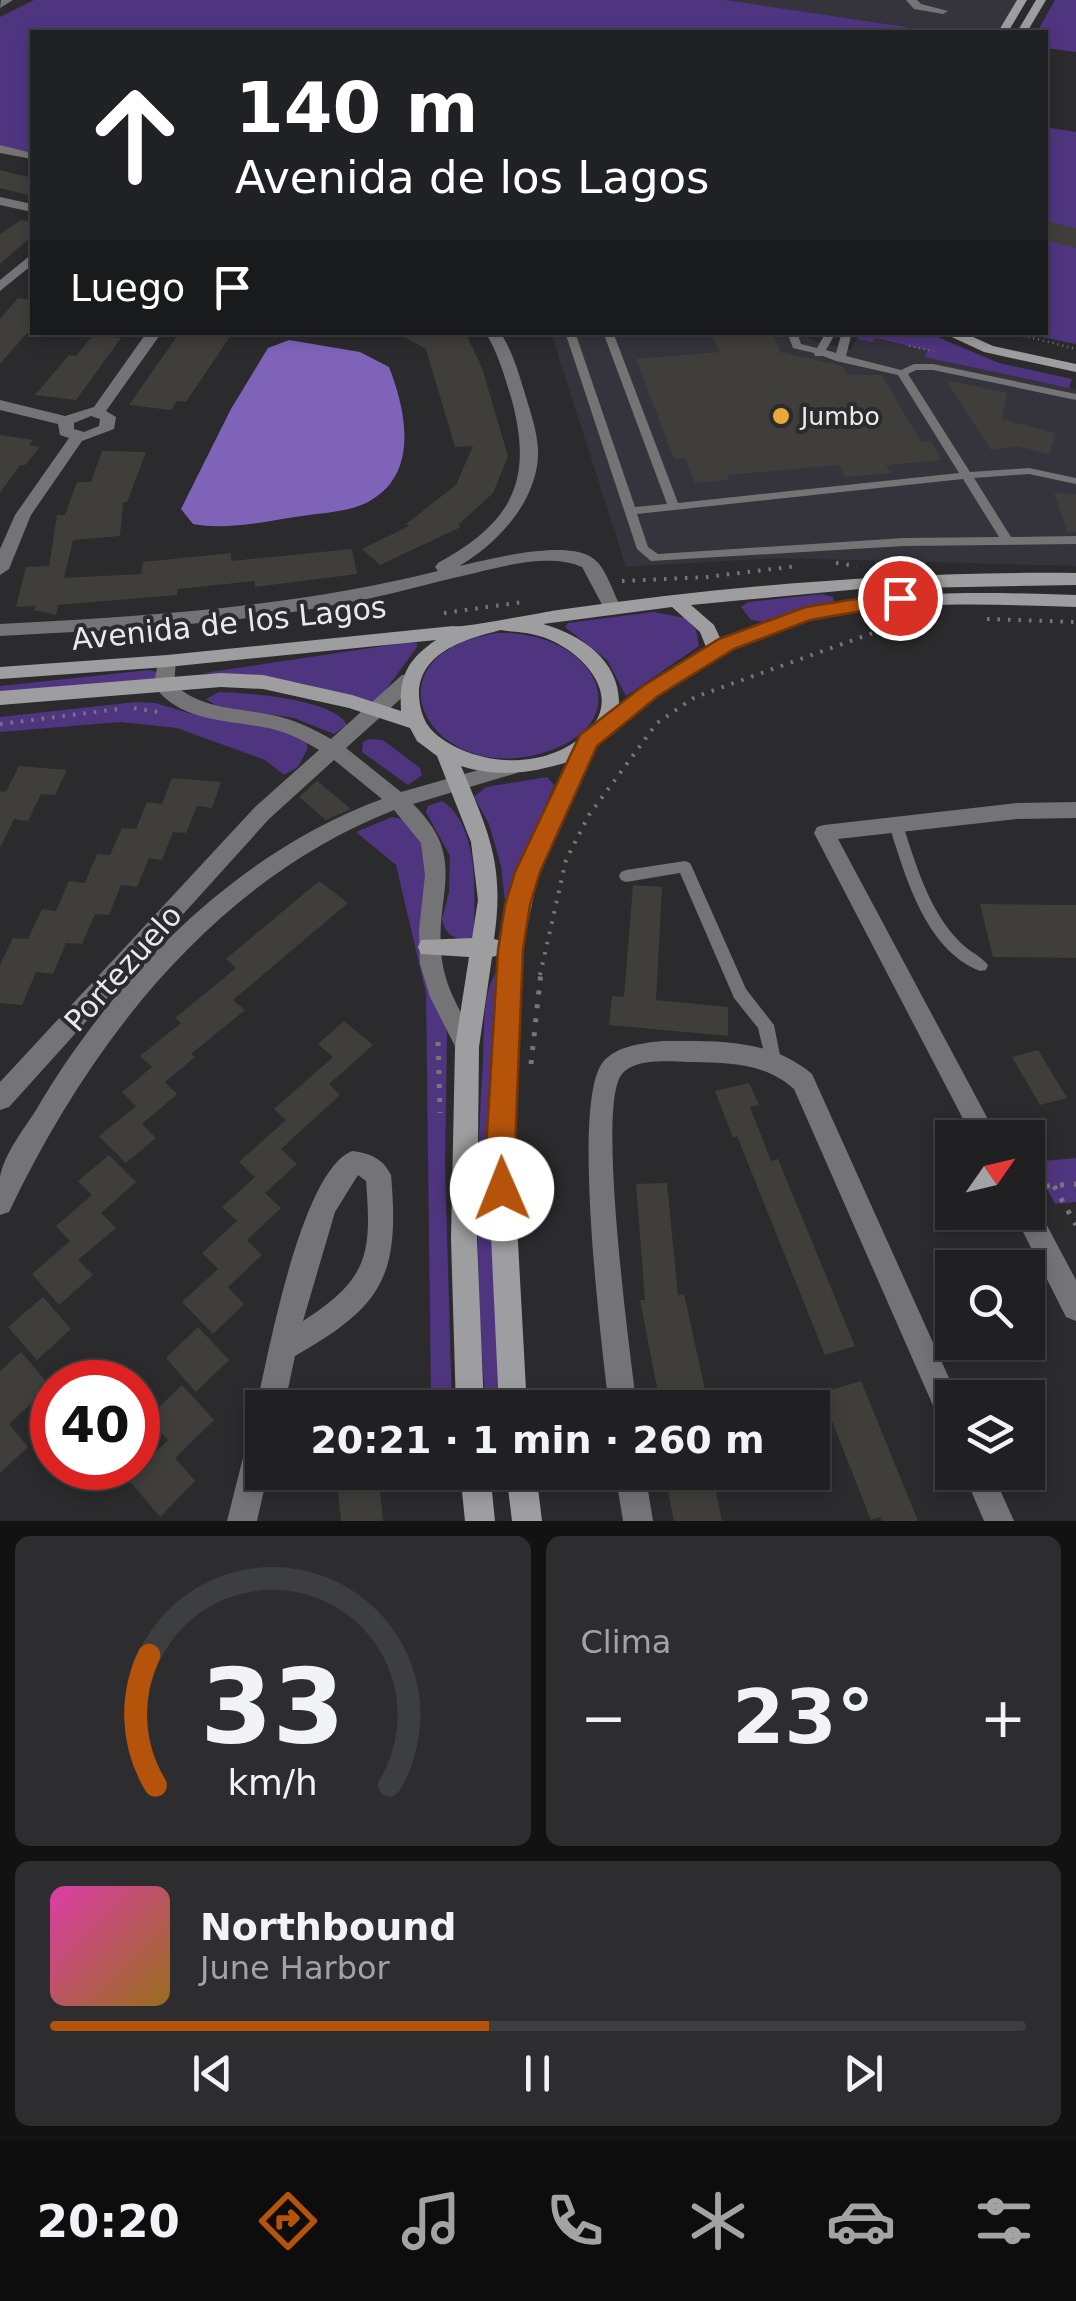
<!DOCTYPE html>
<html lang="es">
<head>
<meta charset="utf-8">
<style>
	body { margin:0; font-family:"DejaVu Sans",sans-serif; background:#2d2d2f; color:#f1f3f6; height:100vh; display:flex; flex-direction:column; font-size:38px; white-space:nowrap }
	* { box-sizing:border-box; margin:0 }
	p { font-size:32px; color:#a2a3a5 }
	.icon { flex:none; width:55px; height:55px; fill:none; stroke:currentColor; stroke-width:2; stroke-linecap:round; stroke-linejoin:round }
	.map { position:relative; height:1521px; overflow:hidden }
	.drawer { display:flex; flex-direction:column; gap:15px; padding:15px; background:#121213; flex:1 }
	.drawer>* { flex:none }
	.top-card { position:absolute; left:30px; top:30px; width:1018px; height:305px; border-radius:0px; box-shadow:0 5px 15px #0003,0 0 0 2px #3d3e40; background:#202124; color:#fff; overflow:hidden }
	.needle { width:65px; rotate:56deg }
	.buttons { position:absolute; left:935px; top:1120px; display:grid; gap:20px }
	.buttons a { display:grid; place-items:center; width:110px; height:110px; border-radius:0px; background:#202022; box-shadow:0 5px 15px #0003,0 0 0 2px #3d3e40; font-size:50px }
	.speed { position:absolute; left:30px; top:1360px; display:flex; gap:20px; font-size:50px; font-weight:700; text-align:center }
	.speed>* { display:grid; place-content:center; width:130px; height:130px; border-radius:50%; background:#202022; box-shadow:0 5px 15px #0003,0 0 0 2px #3d3e40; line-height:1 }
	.speed .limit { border:15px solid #d22; background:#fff; color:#111 }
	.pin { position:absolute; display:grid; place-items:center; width:85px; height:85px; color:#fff; margin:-42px; border:5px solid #fff; border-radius:50%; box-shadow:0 2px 10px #0007 }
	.me { position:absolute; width:110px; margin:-55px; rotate:359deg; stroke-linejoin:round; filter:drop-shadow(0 0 8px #0008) }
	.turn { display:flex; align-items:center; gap:35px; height:210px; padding:0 40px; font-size:45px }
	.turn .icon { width:130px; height:130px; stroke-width:2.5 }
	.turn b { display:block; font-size:70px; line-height:85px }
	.then { display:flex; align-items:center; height:95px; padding:0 40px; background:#0003; gap:20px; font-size:38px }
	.big { font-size:75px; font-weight:800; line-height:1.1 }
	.drawer .tile { flex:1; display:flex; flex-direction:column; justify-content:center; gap:15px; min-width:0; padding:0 35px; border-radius:15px; background:#2d2d2f }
	.drawer .dial { align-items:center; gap:0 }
	.dial svg { height:260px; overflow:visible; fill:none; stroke:#3d3e40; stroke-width:7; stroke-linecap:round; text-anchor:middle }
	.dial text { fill:#f1f3f6; stroke:none }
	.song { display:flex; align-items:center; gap:30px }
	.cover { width:120px; height:120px; border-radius:15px; background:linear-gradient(135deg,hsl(320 70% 55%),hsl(40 70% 35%)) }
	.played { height:10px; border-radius:5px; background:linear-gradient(90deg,#b45309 45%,#3d3e40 45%) }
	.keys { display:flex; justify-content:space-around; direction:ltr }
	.heat { display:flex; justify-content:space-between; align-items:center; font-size:55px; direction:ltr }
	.drawer .tiles { flex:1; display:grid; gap:15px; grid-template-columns:1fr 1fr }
	.tile:last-child { grid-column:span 2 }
	.trip { position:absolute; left:245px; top:1390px; width:585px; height:100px; border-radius:0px; background:#202022; box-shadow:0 5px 15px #0003,0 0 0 2px #3d3e40; font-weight:800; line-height:100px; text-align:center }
	.tab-bar { display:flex; height:160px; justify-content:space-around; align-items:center; background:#0d0d0e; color:#a2a3a5 }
	.tab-bar .icon { width:70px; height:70px }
	.tab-bar .current { color:#b45309 }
	.tab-bar b { font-size:45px; color:#f1f3f6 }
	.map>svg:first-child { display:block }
	.built { fill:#35333c }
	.green { fill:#4f357f }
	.water { fill:#7e63b8 }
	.building { fill:#403e3b }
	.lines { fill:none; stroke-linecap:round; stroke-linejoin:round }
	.path-far2 { stroke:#777679; stroke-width:2.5; stroke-dasharray:1 4; stroke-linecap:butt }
	.path-far1 { stroke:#777679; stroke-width:4; stroke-dasharray:2.5 8; stroke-linecap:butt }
	.path { stroke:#777679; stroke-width:5; stroke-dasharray:4 10; stroke-linecap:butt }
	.lane { fill:#747476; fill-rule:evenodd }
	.street { fill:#747476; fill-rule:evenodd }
	.secondary { fill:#9e9ea0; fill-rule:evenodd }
	.route { fill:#b45309; stroke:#753606; stroke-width:2.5 }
	.poi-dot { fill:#e8ab37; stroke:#2b2a2d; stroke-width:4 }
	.labels { text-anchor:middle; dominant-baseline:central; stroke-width:8; stroke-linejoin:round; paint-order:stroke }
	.far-poi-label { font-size:25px; fill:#eae9ec; stroke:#2b2a2d; text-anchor:start }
	.street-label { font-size:30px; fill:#eae9ec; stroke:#2b2a2d }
</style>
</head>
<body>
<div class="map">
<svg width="1076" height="1521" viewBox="0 0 1076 1521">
	<rect width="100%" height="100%" fill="#2b2a2d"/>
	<g class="built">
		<path d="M726 0H1022L1003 32H940Z"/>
		<path d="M551 333H801L817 342 851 349 857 339 872 342 875 338 928 352 926 357 1076 389V566L775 558 626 567Z"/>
	</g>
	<g class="green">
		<path d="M34 0H726L940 32H32V153L0 147V17Z"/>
		<path d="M1055 0H1076V52L1045 48V32H1037Z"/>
		<path d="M1045 127 1076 132V344L1023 333 1045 332Z"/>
		<path d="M861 333H928L999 363 1072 379 1069 388 925 357 927 351 876 338 872 342 857 339Z"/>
		<path d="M821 594 833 597 834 604 764 622 751 620 741 607 748 602Z"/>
		<path d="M653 612 686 618 696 630 699 646 626 696 607 660 565 627 568 623Z"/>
		<path d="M496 633C596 629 645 725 539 754 429 784 360 656 496 633Z"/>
		<path d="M410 642 417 643V647L376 703 301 683 204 673Z"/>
		<path d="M149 670 157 672V679L0 693V686Z"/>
		<path d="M219 692C248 693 334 699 347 725L334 734 294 718 217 706 206 699Z"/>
		<path d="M136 702 155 703 196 715 251 721 305 739 308 748 298 767 284 775 265 760 177 728 120 722 0 732V717Z"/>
		<path d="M370 739 383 740 420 768 422 775 408 785 362 752 363 742Z"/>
		<path d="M547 777 554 785 505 901 501 866 489 824 474 797 486 787Z"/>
		<path d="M442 801C479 824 475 894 474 932L471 938C455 941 445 935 442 919L449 892 450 856 426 812 428 806Z"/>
		<path d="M392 817 408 820 424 837 447 1035 445 1166 452 1407H431V1401L426 993 396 865 356 832Z"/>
		<path d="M497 971 501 972 503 1407 486 1408C476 1292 475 1177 483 1061 484 1035 482 992 497 971Z"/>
		<path d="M1076 1158V1202L1055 1204 1033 1162Z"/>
	</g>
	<path class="water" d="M289 340 360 352 389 367C407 413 420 478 364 504 343 513 317 513 295 517 263 522 226 530 193 524L181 509 231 409 268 348Z"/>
	<g class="building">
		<path d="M0 170 32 178V196L0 188Z"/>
		<path d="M21 220 32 222V236L0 264V234Z"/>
		<path d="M1045 221 1076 228V248L1045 240Z"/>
		<path d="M18 298 32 300 33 334 27 333 0 364V319Z"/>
		<path d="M180 332H233L186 402 177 401 171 410 129 405Z"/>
		<path d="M396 332H465L482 368 508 456 493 493 458 525 461 527 380 565 362 549 409 526 406 524 456 485 473 446 455 447 426 349Z"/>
		<path d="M711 332H771L781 352 842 366 847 375H882L921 442 931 441 941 460 886 465 891 473 845 477 839 465 727 475 729 480 695 483 685 458 674 459 636 359 720 352Z"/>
		<path d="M93 335 121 338 76 400 35 395 69 355 76 356Z"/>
		<path d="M946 380 1007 393 1002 419 1056 433 1049 454 1017 446 991 450Z"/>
		<path d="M0 435 33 440 29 445 40 447 25 465H20L0 493Z"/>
		<path d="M102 451 146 452 127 502H123L120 536 73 540 64 578 141 574 143 562 231 553V561L352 549 357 574 255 587V581L178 589 177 595 58 605 56 615 34 610 36 606 16 607 26 567 49 566 57 515H65L77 482H91Z"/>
		<path d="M1054 493 1076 494V532H1067Z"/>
		<path d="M19 766 67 770 55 795 41 794 28 821 14 819 0 848V791L6 792Z"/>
		<path d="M172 778 221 782 212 808 197 806 186 833 173 832 162 860 149 858 137 887 121 885 109 915 95 914 82 944 66 943 53 974 36 972 22 1005 0 1003V965L13 938 28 939 42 909 56 911 69 881 85 883 97 854 110 855 122 828 136 829 147 802 162 804Z"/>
		<path d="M317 781 351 809 326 820 299 797Z"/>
		<path d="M319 881 348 903 233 1000 245 1010 191 1054 195 1057 165 1082 177 1094 142 1124 156 1138 126 1163 99 1136 136 1106 122 1092 152 1067 140 1056 181 1023 175 1018 236 968 226 959Z"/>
		<path d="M633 885 662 887 656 1000 728 1007V1036L609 1025 612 996 624 997Z"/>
		<path d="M980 904 1076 905V958L993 957Z"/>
		<path d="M344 1021 373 1045 329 1084 340 1095 281 1149 297 1164 265 1193 281 1208 247 1240 262 1255 228 1287 244 1304 213 1334 182 1302 218 1269 202 1253 237 1221 222 1207 255 1177 239 1162 286 1120 274 1109 333 1057 318 1044Z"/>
		<path d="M1038 1050 1067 1098 1040 1105 1012 1057Z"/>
		<path d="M749 1083 759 1105 750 1107 771 1161 778 1159 855 1346 825 1355 737 1136 733 1138 715 1091Z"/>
		<path d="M109 1155 136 1182 101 1213 116 1228 78 1260 93 1275 59 1305 32 1274 70 1241 56 1226 92 1195 78 1181Z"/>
		<path d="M667 1183 678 1295 684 1294 709 1408H661L640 1300H645L636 1184Z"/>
		<path d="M43 1297 71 1329 37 1360 8 1327Z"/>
		<path d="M198 1327 229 1360 196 1392 166 1358Z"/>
		<path d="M21 1352 50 1386 9 1424 28 1447 0 1473V1371Z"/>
		<path d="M861 1381 918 1521H882L880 1517 871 1520 821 1393Z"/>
		<path d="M182 1385 214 1420 175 1458 195 1481 160 1517 128 1479 168 1440 148 1418Z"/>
		<path d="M336 1472H378L383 1521H341Z"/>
		<path d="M664 1472H712L722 1521H674Z"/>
	</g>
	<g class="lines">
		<g class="path-far2">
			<path d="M1009 332 1076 349"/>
			<path d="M909 346 934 351"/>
		</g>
		<g class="path-far1">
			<path d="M836 563 857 566"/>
			<path d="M622 581 707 577 797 566"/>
			<path d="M444 613 523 602"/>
			<path d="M987 619 1076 622"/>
			<path d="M134 708 164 713"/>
			<path d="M0 724 119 709"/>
			<path d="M540 975 566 860 589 815 657 723 695 697 909 620"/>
		</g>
		<g class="path">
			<path d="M438 1042 440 1113"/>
			<path d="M531 1064 541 972"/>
			<path d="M1054 1186 1076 1225"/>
			<path d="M1032 1187 1076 1184"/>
		</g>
		<g class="lane">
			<path d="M565 332H575L635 507 667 504 603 332H613L678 503 959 473 898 375 836 361 823 356H815L814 353 793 348 787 332H797L801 344 817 348 826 332H836L826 350 836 353 842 332H852L846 356 901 370 914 364H933L1076 394V400L933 370H916L908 374 970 472 1029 468 1076 478V484L1029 474 974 478 1011 537 1076 536V544L904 546 651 561 637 549ZM963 479 999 537 904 538 658 554 648 547 637 514Z"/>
			<path d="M895 817 900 818 902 822C915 862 928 908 957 939 966 950 980 955 988 965L986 970 980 971C924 949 905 874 888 822L890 818Z"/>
			<path d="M685 861 690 863 692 867 746 989 774 1025 781 1060 779 1065 773 1067 767 1065 758 1028 734 998 680 873 626 882 621 880 619 876 621 872 626 870Z"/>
		</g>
		<g class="street">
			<path d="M13 0 0 8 1 0Z"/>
			<path d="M906 0H917L921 4 948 11 943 14 914 9Z"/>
			<path d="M0 145 32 153V159L0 153Z"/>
			<path d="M0 197 32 204V212L0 205Z"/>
			<path d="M32 254V265L0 291V280Z"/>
			<path d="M147 332H162L106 411 116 417 114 429 82 441 31 515 9 569 0 575V549L15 515 69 438 60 435 58 424 0 410V400L65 416 94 407ZM91 416 100 419 99 426 84 432 74 429V423Z"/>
			<path d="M485 332H500C513 352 519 374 526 397 531 414 537 431 538 449 540 498 499 543 459 566 490 559 568 538 594 559 606 568 614 594 621 608L618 612H606L582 567C547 552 497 568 462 576 419 586 378 598 335 605 225 625 112 630 0 636V624C148 616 294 607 438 571L435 567 438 563C513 522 534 480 511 397 504 375 498 352 485 332Z"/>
			<path d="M167 655 176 661 174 684C202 710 236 707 272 715 293 719 312 728 331 739L402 675H416L418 680 416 685 346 748 401 792 510 761 517 763 520 768 517 773 413 804C470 860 433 895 442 960 446 992 465 1018 479 1047L475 1054 467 1057 459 1054 430 997 420 964 419 930 425 875 421 843 394 810C214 881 90 1042 9 1212L0 1215C0 1203 0 1189 0 1177 4 1154 24 1129 36 1110 114 977 235 853 382 799L334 760 269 819 9 1107 0 1110V1082L255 807 319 750C305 742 292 734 276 730 234 719 183 725 154 686L158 661Z"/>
			<path d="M1076 802V818L1017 819 838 839 998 1138H973L814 833 817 827 824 825 1017 803Z"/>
			<path d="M663 1041C715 1041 770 1038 812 1074L958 1398H952V1430L942 1426 794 1089C764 1063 731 1063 693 1062 673 1062 632 1056 620 1077 598 1117 630 1352 637 1408H609C602 1345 572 1112 601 1065 613 1046 642 1043 663 1041Z"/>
			<path d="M352 1151C369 1153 383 1158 391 1175 400 1276 383 1306 295 1356L284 1408H262V1419L256 1408C268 1356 301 1171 352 1151ZM358 1175 366 1181C372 1255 368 1279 303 1321L335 1212Z"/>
			<path d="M1028 1200 1035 1203 1076 1280V1321L1066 1317 1013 1212H1028Z"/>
			<path d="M262 1424V1472H268L257 1521H227L248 1438 252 1428Z"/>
			<path d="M615 1472H645L653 1521H623Z"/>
			<path d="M963 1472H992L1014 1521H984Z"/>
		</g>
		<g class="secondary">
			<path d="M1017 0H1027L1008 32H998Z"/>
			<path d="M1036 0H1046L1027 32H1017Z"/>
			<path d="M941 332H962L993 346 1076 364V372L984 352Z"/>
			<path d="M1076 573V585L860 589 691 605 714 625 721 640C839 588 951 591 1076 595V607C952 603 822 596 712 660 677 680 640 703 611 730 605 735 602 741 596 746L539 871 522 950 513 1150 527 1408H499L487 1150 499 955 492 957 479 1047 477 1239 484 1408H456L451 1239 455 1047 469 957 421 954 418 947 421 940 472 938 478 900 471 842 437 756 417 741 410 728 349 708 263 689 221 687 0 705V691L221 673 263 675 352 695 401 711C399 676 407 660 436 640L167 667 0 679V667L167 655 453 626C461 629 547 611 565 609 735 585 905 571 1076 573ZM672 607 700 632 706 647 619 704C620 661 582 635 543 624ZM501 630C513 632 527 632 539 636 577 646 627 694 587 732 548 770 480 768 438 736 425 726 420 712 419 696 418 652 466 639 501 630ZM568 762 517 871 502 941 494 939C505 865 489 833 461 766 499 778 531 773 568 762Z"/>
			<path d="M460 1472H490L495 1521H465Z"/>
			<path d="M506 1472H536L542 1521H512Z"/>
		</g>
	</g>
	<path class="route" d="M900 592 911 598 908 603 810 620 734 649 658 696 597 746 540 872 530 905 523 950 515 1150 517 1189 512 1199 502 1203 492 1199 487 1189 486 1150 498 950 505 905 515 872 580 735 643 686 719 639 806 607Z"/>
	<circle class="poi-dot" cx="781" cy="416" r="10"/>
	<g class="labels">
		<g class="far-poi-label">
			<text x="801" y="416">Jumbo</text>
		</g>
		<g class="street-label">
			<text transform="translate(229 623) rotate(-6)">Avenida de los Lagos</text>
			<text transform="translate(123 968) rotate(-48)">Portezuelo</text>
		</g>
	</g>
</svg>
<div class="buttons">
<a><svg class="needle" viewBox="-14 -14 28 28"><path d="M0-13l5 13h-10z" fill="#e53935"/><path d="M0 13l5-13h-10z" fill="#a2a3a5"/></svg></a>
<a><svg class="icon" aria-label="search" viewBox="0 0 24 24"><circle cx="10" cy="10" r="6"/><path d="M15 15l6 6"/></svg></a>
<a><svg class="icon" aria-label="layers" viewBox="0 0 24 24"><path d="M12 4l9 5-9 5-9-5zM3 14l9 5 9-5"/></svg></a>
</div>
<div class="speed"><div class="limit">40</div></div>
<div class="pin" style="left:900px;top:598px;background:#d93025"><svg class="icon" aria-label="arrive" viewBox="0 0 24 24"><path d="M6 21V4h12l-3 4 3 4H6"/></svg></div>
<svg class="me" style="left:502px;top:1189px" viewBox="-20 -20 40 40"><circle r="19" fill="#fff"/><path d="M0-13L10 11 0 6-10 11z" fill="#b45309"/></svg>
<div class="trip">20:21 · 1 min · 260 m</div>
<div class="top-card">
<div class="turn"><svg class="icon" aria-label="ahead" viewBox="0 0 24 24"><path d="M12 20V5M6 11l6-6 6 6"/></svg><div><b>140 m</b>Avenida de los Lagos</div></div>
<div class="then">Luego<svg class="icon" aria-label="arrive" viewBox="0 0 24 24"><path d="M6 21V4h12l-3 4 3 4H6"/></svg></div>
</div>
</div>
<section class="drawer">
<div class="tiles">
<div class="tile dial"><svg viewBox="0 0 100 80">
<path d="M14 69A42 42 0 1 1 86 69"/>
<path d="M14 69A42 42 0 0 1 12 29" stroke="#b45309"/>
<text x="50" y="56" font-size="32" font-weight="700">33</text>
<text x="50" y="72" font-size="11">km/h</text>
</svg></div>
<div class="tile"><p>Clima</p>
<div class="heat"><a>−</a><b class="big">23°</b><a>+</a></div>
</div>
<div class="tile">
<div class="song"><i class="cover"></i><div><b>Northbound</b><p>June Harbor</p></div></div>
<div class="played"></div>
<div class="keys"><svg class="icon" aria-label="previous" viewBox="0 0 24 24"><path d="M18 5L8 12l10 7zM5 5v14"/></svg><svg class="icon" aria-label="pause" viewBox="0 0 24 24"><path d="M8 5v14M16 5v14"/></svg><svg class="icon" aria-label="next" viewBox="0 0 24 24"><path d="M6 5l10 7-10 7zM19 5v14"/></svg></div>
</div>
</div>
</section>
<nav class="tab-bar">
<b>20:20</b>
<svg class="icon current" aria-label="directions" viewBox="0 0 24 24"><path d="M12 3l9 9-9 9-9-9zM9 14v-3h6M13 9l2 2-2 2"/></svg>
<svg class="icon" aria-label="music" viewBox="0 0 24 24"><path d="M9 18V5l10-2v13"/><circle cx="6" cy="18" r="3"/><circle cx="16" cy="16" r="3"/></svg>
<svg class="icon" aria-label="phone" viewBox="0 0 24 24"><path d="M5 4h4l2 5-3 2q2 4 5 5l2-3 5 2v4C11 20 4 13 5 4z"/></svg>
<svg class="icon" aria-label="climate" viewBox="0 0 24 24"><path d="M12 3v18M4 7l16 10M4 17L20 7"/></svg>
<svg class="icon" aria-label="car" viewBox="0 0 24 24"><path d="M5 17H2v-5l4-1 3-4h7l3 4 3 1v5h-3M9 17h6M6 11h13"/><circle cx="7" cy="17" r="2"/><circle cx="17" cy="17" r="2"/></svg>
<svg class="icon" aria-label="filters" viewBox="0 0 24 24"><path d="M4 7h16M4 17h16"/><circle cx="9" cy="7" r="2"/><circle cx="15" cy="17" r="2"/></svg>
</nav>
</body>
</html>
